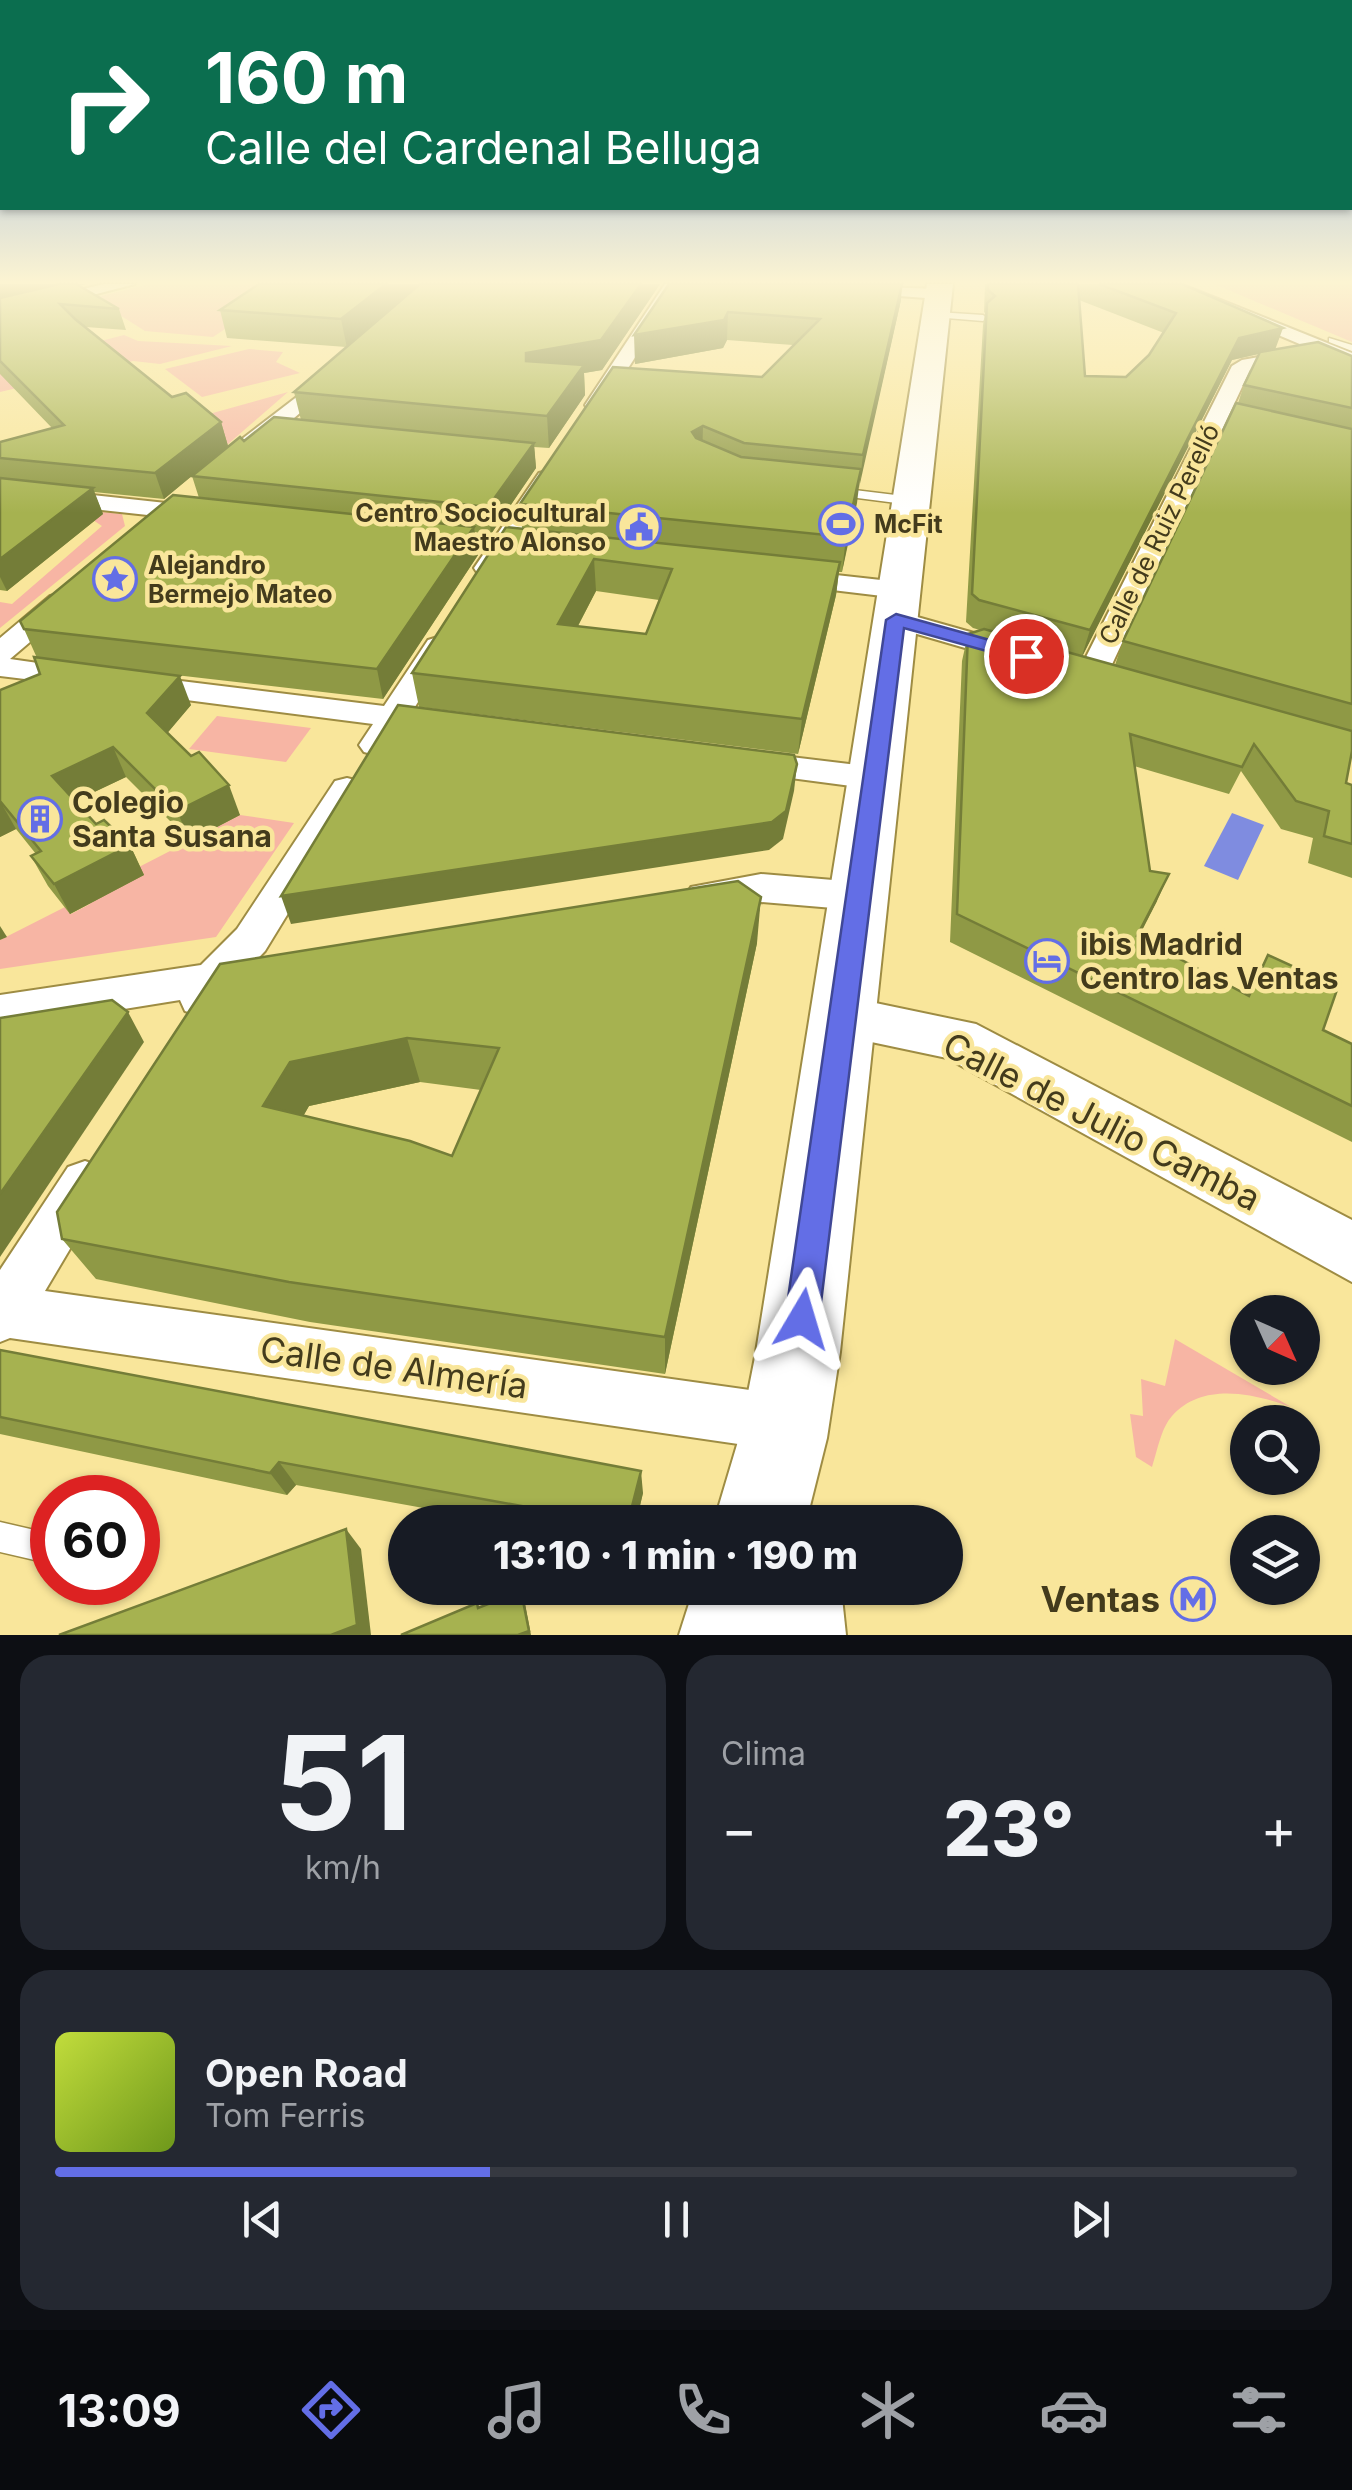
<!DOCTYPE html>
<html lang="es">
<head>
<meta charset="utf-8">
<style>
	body { margin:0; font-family:Inter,sans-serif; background:#242831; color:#f1f3f6; height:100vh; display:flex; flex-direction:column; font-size:38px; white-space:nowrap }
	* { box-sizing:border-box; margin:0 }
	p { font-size:32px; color:#9ea1a6 }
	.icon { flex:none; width:55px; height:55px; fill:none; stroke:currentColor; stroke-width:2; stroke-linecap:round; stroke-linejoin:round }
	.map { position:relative; height:1635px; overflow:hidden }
	.side { display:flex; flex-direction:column; gap:20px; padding:20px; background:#0d0f14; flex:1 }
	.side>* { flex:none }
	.top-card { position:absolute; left:0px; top:0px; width:1352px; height:210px; box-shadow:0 2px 8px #0004; background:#0b6e4f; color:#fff; overflow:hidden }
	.needle { width:65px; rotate:135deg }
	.buttons { position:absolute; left:1230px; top:1295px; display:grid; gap:20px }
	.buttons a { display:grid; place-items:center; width:90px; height:90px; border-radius:50%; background:#171b24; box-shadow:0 2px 8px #0004; font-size:50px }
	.speed { position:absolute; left:30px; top:1475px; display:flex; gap:20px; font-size:50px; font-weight:700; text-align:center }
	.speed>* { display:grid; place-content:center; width:130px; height:130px; border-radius:50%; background:#171b24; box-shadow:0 2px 8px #0004; line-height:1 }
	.speed .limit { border:15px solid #d22; background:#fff; color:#111 }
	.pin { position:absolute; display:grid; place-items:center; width:85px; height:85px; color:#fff; margin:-42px; border:5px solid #fff; border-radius:50%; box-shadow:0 2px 10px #0007 }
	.me { position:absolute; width:110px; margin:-55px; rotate:7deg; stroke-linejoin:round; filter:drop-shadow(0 0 8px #0008) }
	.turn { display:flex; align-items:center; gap:35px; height:210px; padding:0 40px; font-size:45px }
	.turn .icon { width:130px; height:130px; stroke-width:2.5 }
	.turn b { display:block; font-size:70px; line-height:85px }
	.big { font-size:75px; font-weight:800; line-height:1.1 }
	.side .tile { flex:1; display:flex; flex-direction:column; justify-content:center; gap:15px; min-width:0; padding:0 35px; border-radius:30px; background:#242831 }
	.side .dial { align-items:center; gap:0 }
	.dial b { font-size:130px; line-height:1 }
	.song { display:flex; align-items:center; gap:30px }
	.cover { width:120px; height:120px; border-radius:15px; background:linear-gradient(135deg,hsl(70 70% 55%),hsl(80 70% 35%)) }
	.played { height:10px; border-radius:5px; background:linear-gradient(90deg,#636ee6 35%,#363941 35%) }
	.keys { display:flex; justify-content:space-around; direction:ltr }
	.heat { display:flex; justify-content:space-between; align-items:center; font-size:55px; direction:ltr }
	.side .tiles { flex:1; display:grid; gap:20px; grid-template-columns:1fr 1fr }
	.tile:last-child { grid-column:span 2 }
	.trip { position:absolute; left:388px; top:1505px; width:575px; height:100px; border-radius:50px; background:#171b24; box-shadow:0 2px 8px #0004; font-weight:800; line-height:100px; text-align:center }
	.dock { display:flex; height:160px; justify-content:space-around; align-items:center; background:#090b0e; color:#9ea1a6 }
	.dock .icon { width:70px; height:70px }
	.dock .selected { color:#636ee6 }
	.dock b { font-size:45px; color:#f1f3f6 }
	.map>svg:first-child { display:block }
	.green { fill:#f7b5a4 }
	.water { fill:#7f8ce0 }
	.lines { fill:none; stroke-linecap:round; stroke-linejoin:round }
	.service-casing { stroke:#9e8c43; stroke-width:3 }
	.minor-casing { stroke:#9e8c43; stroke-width:4 }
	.tertiary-casing { stroke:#9e8c43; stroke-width:4 }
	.primary-casing { stroke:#9e8c43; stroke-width:4 }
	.service { fill:#fff; fill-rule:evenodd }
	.minor { fill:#fff; fill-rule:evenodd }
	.tertiary { fill:#fff; fill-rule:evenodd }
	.primary { fill:#fff; fill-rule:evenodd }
	.wall { fill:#8f9945; fill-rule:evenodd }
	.shaded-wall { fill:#747d38 }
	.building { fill:#a6b250; stroke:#747d38; stroke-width:2.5; fill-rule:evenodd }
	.route { fill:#636ee6; stroke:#404896; stroke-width:2.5 }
	.labels { text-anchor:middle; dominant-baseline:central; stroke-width:9; stroke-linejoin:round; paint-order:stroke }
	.far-poi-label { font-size:25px; font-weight:bold; fill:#433b1c; stroke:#f9e69b; text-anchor:start }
	.far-street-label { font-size:25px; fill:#433b1c; stroke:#f9e69b }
	.poi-label { font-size:30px; font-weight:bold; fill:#433b1c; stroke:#f9e69b; text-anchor:start }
	.near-street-label { font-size:35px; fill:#433b1c; stroke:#f9e69b }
	.near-poi-label { font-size:35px; font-weight:bold; fill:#433b1c; stroke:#f9e69b; text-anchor:end }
</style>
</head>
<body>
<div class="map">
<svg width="1352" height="1635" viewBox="0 0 1352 1635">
	<rect width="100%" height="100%" fill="#f9e69b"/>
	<g class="green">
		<path d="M150 284H292L213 337 145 331 93 298Z"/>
		<path d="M1214 284H1352V342Z"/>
		<path d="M124 335 138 341 232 346 160 364 133 361 0 392V367Z"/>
		<path d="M249 349 283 352 276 362 300 373 202 397 165 369Z"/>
		<path d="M288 392 205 464 191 419Z"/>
		<path d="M0 502 122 514 125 526 0 628V602L12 604 102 526 93 520Z"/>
		<path d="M217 716 311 728 286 762 189 749Z"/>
		<path d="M240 815 294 823 216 937 0 969V940L65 907 71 914 90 904 85 895 126 884 143 875 137 868Z"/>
		<path d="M1175 1339 1291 1407C1255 1394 1203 1381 1172 1416 1161 1428 1157 1452 1152 1467L1136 1457 1130 1414 1143 1416 1141 1379 1165 1386Z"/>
	</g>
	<path class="water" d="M1232 813 1264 825 1238 880 1204 866Z"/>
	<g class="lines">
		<g class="service-casing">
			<g id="service">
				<path d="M937 312 983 315 987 318 983 321 934 317Z"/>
				<path d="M1329 338 1352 345V351L1329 342Z"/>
				<path d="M838 488 912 497 918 501 912 505 834 495V489Z"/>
				<path d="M0 1522 52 1534V1564L0 1552Z"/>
			</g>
		</g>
		<g class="minor-casing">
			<g id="minor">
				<path d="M104 284H135L0 319V309Z"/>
				<path d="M665 284H682L602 409H588L585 405Z"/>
				<path d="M795 284 940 289 948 294 940 299 803 289Z"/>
				<path d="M1157 284H1181L1352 353V366Z"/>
				<path d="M1298 350 1308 356 1305 360 1250 370 1107 675 1103 681H1081L1077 675 1232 366 1242 360Z"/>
				<path d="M333 369 340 371V379L254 452H238L235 447 238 442Z"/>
				<path d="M547 471 559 478 500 568 496 574H478L474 568 539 473Z"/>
				<path d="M0 485 203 507 215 514 203 521 0 499Z"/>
				<path d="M791 570 899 582 913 590 899 598 782 584 778 578Z"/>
				<path d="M60 594 74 602 70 608 10 659 94 671 98 677 94 683 83 686 0 676V638L50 596Z"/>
				<path d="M896 611 1020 646 1025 652 1020 658 1010 661 886 625 882 619 886 613Z"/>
				<path d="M438 637 448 640 453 646 413 710 422 712 427 719 422 726 402 728 386 752 375 755 364 752 359 745 373 724 140 694 129 691 125 685 129 679 140 676 384 706 428 640Z"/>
				<path d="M750 752 874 767 886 770 891 778 886 786 874 789 738 771 733 763 738 755Z"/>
				<path d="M347 778 359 781 364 789 265 951 243 974 238 988 225 993 215 1011 200 1016 185 1011 180 1000 0 1029V995L201 965 237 929 335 781Z"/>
				<path d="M761 874 857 882 870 886 876 896 870 906 857 910 761 902 704 911 691 907 685 897 691 887Z"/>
				<path d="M85 1161 102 1167 109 1183 45 1291 786 1395 806 1403 814 1423 806 1443 786 1451 10 1338 0 1342V1270L68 1167Z"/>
			</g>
		</g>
		<g class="tertiary-casing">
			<path id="tertiary" d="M842 996 976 1024 1352 1220V1282L947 1058 824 1032 817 1017 824 1002Z"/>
		</g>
		<g class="primary-casing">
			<g id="primary">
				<path d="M927 284H953L840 1352 827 1438 806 1522H714L739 1438 756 1352Z"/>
				<path d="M694 1588H841L846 1635H679Z"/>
			</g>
		</g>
		<use href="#service" class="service"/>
		<use href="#minor" class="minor"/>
		<use href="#tertiary" class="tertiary"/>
		<use href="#primary" class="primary"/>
	</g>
	<g class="wall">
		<path d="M0 284H86L79 286 119 309 126 330 86 327 172 397 221 422 228 446 164 499 94 492 103 514 7 591 0 590V442L52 428 0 374Z"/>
		<path d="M259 284H660L602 370 584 373 585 395 549 448 534 447 536 468 491 534 474 532 478 555 383 699 123 669 191 705 167 733 240 815 190 841 126 777 75 801 96 824 130 845 144 875 70 914 48 886 31 856 36 854 16 829 0 837V690L40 674 37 658 24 629 199 498 192 476 244 441 301 420 294 392 346 347 227 338 220 310Z"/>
		<path d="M669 284 901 300 858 488 842 572H839L836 595 798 754 419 707 412 673 522 529 520 504 762 377 793 345 727 340 723 348 635 364ZM596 591 659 600 646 634 578 626Z"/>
		<path d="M985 284H1182L1275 349 1352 356V751L1346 783 1352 785V878L1308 863 1313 838 1281 829 1241 771 1229 794 1134 766 1150 871 1157 901 1138 937 1247 994 1268 955 1323 1030 1352 1044V1142L950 942 962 661 968 634 980 630 973 628 966 622 983 325 985 313 984 312ZM1079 300 1164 333 1149 355 1126 377 1085 376ZM1259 354 1244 385 1238 403 1123 641 1115 665 1082 656 1232 360Z"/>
		<path d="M757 943 665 1374 310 1322 96 1279 62 1239 220 964ZM420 1082 481 1090 452 1156 303 1116 309 1106Z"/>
		<path d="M0 1350 643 1493 636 1522H501L296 1485 287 1495 0 1434Z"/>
	</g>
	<g class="shaded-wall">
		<path d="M0 284H86L0 305Z"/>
		<path d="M386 284H424L347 348 341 319Z"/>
		<path d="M641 284H660L602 370 584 373 585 395 549 448 547 416 528 383 526 353Z"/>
		<path d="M902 284 901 300 859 488 863 455Z"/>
		<path d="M728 312 727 340 723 348 635 364 634 335Z"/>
		<path d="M1283 328 1275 350 1232 360 1081 659 1090 630 1239 338Z"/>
		<path d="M221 422 228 446 164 499 155 473Z"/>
		<path d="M703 426 702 459 692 432Z"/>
		<path d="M534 443 536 468 491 534 488 507Z"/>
		<path d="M861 469 857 503 842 572 846 537Z"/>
		<path d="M93 488 103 514 7 591 0 577V559Z"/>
		<path d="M474 527 478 555 383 699 377 669Z"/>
		<path d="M594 559 596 591 561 658 558 624Z"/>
		<path d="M840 562 836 595 798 754 802 719Z"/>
		<path d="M180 676 191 705 159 743 147 713Z"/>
		<path d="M113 747 126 777 67 805 52 776Z"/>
		<path d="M797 764 794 791 783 839 769 850 291 924 281 896Z"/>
		<path d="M229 785 240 815 190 841 177 811Z"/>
		<path d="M0 801 16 829 0 837Z"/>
		<path d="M130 845 144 875 70 914 54 884Z"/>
		<path d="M1169 874 1157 901 1125 964 1137 936Z"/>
		<path d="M761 897 757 943 665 1374V1337Z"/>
		<path d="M0 926 7 937 0 940Z"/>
		<path d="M128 1012 144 1042 0 1257V1194Z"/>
		<path d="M407 1038 420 1082 309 1106 284 1150 263 1106 290 1062Z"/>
		<path d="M279 1462 296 1485 287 1495 270 1473Z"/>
		<path d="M641 1471 643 1493 636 1522H628Z"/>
		<path d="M346 1529 361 1549 371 1635H331Z"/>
		<path d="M521 1591 524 1598 531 1635H518Z"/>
	</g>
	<g class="building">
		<path d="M59 284H76L119 309 60 304 75 319 172 397 186 393 221 422 155 473 0 458V442L64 425 0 361V298Z"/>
		<path d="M259 284H386L341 319 220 310Z"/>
		<path d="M420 284H641L601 340 526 353V361L584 365 547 416 294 392Z"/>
		<path d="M669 284H902L863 455 744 443 703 426 692 432 696 438 741 457 861 469 846 537 520 504 613 367 762 377 820 319 728 312 724 320 634 335Z"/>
		<path d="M988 284H1078L1085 376 1126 377 1149 355 1176 313 1099 284H1182L1283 328 1239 338 1090 630 979 600 972 594 987 303 995 296 988 290Z"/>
		<path d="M1318 342 1352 356V408L1244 385 1260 352Z"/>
		<path d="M1236 403 1352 429V704L1123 641Z"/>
		<path d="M274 417 534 443 488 507 192 476 240 437 244 441Z"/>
		<path d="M0 478 93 488 0 559Z"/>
		<path d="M173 495 474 527 377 669 24 629 20 621Z"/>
		<path d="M506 527 840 562 802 719 412 673ZM594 559 672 569 646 634 558 624Z"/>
		<path d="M984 629 1352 731V751L1346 783 1352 785V844L1324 836 1329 811 1296 801 1254 744 1242 767 1130 734 1150 871 1169 874 1137 936 1249 996 1268 955 1338 987 1323 1030 1352 1044V1106L957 914 968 634Z"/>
		<path d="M34 657 180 676 147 713 191 756 199 752 229 785 177 811 113 747 52 776 96 824 104 820 130 845 54 884 31 856 41 851 0 801V690L40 674Z"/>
		<path d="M398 705 794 755 797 764 786 811 772 822 281 896Z"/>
		<path d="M738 881 761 897 665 1337 289 1282 62 1239 57 1212 220 964ZM407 1038 499 1048 452 1156 410 1141 263 1106 290 1062Z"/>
		<path d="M112 1000 128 1012 0 1194V1018Z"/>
		<path d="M0 1350 641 1471 628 1522H609L279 1462 270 1473 0 1417Z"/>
		<path d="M346 1529 357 1625 331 1635H59Z"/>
		<path d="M521 1591 529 1631 518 1635H401L477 1603 478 1608Z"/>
	</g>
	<linearGradient id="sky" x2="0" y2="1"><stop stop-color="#7ea4e5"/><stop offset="0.55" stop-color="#fcf4d2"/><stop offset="1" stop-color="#fcf4d2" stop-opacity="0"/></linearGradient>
	<rect width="1352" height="513" fill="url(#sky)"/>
	<path class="route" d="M896 614 1033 652 1036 656 1026 662 904 628 819 1319 814 1331 802 1336 790 1331 785 1319 886 620Z"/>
	<defs>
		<g id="stadium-ring" transform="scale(2.25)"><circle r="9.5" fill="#f9e69b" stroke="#636ee6" stroke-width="1.5"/><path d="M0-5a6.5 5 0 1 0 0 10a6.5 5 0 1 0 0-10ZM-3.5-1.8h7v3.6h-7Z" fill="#636ee6"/></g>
		<g id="civic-ring" transform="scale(2.25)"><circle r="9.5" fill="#f9e69b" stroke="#636ee6" stroke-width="1.5"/><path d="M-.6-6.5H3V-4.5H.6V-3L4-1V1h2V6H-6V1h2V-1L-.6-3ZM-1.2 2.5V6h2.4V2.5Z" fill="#636ee6"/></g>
		<g id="sight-ring" transform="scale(2.25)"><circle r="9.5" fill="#f9e69b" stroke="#636ee6" stroke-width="1.5"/><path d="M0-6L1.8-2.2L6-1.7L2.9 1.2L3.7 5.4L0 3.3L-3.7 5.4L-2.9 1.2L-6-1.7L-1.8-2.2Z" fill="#636ee6"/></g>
		<g id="building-ring" transform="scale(2.25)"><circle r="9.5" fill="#f9e69b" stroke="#636ee6" stroke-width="1.5"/><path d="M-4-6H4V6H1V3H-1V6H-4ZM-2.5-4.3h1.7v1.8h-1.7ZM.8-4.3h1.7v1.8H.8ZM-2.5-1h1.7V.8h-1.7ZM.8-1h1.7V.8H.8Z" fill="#636ee6"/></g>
		<g id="hotel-ring" transform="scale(2.25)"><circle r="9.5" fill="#f9e69b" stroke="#636ee6" stroke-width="1.5"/><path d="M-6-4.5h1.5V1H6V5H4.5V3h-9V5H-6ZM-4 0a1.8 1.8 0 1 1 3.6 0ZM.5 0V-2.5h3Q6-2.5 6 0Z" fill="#636ee6"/></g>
		<g id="metro-ring" transform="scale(2.25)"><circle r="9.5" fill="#f9e69b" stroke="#636ee6" stroke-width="1.5"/><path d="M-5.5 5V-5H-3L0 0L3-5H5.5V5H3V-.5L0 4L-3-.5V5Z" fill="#636ee6"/></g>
	</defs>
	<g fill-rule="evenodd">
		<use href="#stadium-ring" x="841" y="524"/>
		<use href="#civic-ring" x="639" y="527"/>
		<use href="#sight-ring" x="115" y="579"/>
		<use href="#building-ring" x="40" y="819"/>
		<use href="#hotel-ring" x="1047" y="961"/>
		<use href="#metro-ring" x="1193" y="1599"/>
	</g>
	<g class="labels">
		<g class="far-poi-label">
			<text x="606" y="513" text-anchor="end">Centro Sociocultural<tspan x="606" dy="29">Maestro Alonso</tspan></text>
			<text x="874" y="524">McFit</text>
			<text x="148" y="565">Alejandro<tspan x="148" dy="29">Bermejo Mateo</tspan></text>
		</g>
		<g class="far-street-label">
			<text transform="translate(1159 534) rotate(-64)">Calle de Ruiz Perelló</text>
		</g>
		<g class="poi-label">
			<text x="72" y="802">Colegio<tspan x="72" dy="34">Santa Susana</tspan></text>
			<text x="1080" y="944">ibis Madrid<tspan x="1080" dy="34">Centro las Ventas</tspan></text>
		</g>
		<g class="near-street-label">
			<text transform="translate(1102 1121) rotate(27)">Calle de Julio Camba</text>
			<text transform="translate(394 1367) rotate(8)">Calle de Almería</text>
		</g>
		<g class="near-poi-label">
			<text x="1160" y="1599">Ventas</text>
		</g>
	</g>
</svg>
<div class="buttons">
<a><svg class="needle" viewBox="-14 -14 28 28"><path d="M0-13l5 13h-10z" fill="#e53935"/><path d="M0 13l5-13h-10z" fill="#9ea1a6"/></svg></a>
<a><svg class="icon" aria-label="search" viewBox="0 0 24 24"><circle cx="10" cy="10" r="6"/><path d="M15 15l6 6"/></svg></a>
<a><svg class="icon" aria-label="layers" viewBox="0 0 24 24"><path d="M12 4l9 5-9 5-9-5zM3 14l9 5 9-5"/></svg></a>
</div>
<div class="speed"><div class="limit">60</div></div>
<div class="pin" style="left:1026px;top:656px;background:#d93025"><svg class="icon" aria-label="arrive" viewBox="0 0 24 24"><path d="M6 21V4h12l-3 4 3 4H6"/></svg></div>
<svg class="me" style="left:802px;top:1319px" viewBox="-20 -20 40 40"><path d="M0-17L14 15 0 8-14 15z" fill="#636ee6" stroke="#fff" stroke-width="4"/></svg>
<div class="trip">13:10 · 1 min · 190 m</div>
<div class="top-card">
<div class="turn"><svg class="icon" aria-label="right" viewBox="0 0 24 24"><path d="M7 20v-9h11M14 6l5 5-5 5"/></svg><div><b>160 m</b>Calle del Cardenal Belluga</div></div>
</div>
</div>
<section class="side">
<div class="tiles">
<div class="tile dial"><b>51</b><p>km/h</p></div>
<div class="tile"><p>Clima</p>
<div class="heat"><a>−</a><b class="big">23°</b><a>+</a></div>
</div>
<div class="tile">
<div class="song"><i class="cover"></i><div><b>Open Road</b><p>Tom Ferris</p></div></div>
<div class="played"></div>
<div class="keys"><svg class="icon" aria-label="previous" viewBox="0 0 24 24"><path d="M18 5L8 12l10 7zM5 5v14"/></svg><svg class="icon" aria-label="pause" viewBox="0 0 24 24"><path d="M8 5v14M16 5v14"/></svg><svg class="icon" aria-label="next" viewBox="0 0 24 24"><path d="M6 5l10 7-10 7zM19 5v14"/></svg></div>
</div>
</div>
</section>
<nav class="dock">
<b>13:09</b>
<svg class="icon selected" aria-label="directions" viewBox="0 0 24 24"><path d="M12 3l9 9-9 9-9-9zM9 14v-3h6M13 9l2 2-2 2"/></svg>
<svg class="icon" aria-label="music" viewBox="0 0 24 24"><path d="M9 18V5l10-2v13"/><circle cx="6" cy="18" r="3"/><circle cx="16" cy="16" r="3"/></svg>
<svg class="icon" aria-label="phone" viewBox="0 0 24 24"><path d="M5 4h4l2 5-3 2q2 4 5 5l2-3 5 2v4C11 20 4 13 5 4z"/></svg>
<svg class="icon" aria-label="climate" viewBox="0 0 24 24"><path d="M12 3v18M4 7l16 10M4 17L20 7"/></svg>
<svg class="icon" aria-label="car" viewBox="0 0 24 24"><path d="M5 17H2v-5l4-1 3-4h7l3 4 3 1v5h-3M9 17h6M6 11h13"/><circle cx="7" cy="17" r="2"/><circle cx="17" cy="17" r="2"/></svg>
<svg class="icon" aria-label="filters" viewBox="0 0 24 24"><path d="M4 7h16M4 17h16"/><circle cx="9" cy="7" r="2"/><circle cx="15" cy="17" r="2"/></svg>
</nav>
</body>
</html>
